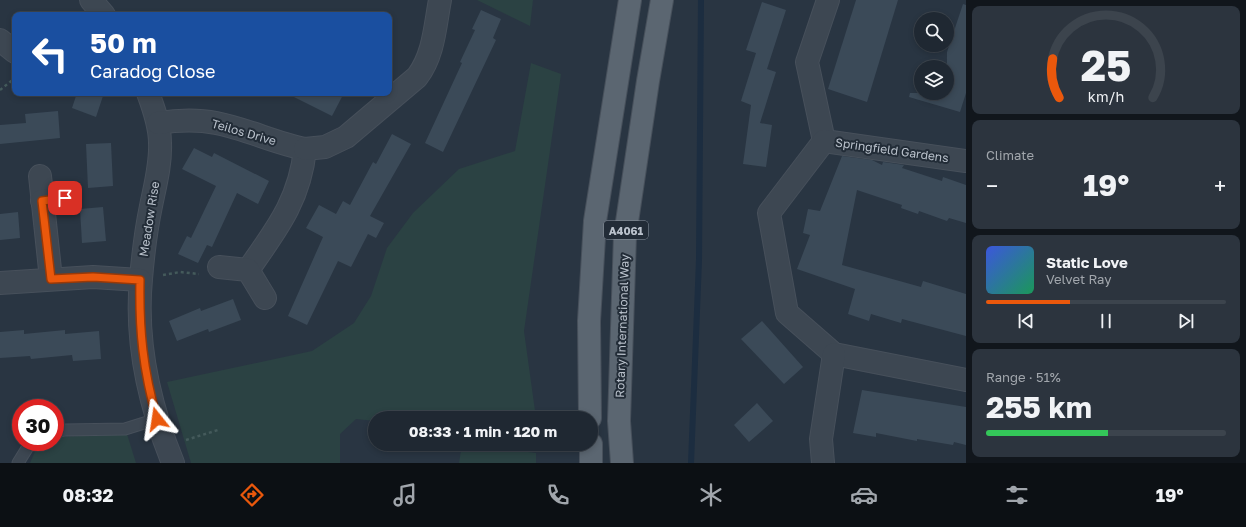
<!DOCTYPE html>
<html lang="en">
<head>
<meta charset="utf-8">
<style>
	body { margin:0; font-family:"Golos Text",sans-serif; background:#2c343e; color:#f1f3f6; height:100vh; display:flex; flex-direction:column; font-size:15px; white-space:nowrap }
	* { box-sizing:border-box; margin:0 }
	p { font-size:13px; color:#a1a6ac }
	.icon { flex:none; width:22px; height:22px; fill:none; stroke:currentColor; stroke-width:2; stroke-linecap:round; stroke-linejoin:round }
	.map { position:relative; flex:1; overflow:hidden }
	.side { display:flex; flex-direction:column; gap:6px; padding:6px; background:#11161c; width:280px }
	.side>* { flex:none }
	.guide { position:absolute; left:12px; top:12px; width:380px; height:84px; border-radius:8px; box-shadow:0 2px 6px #0003,0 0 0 1px #3c444d; background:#1a4fa0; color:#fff; overflow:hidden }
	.tools { position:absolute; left:914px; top:12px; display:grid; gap:8px }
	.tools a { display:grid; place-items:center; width:40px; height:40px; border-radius:50%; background:#1f2832; box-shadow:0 2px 6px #0003,0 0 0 1px #3c444d; font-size:20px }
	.speed { position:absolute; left:12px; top:399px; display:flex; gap:8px; font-size:20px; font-weight:700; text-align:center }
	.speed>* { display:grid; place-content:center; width:52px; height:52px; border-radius:50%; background:#1f2832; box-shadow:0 2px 6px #0003,0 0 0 1px #3c444d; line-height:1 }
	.speed .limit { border:6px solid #d22; background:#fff; color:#111 }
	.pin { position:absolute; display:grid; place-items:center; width:34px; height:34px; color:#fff; margin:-17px; border-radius:8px; box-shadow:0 2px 6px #0006 }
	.me { position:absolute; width:44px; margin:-22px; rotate:345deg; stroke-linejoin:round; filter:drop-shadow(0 0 3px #0008) }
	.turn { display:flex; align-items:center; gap:14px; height:84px; padding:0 12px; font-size:18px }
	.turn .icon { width:52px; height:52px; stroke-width:2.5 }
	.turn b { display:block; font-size:28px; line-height:34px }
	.big { font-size:30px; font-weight:700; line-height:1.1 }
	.side .tile { flex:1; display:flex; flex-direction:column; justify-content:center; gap:6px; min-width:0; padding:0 14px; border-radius:8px; background:#2c343e }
	.side .dial { align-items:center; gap:0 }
	.dial svg { height:104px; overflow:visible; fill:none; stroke:#3c444d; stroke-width:7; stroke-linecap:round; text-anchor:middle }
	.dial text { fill:#f1f3f6; stroke:none }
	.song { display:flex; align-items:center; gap:12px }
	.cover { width:48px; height:48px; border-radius:6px; background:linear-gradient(135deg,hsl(230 70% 55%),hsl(150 70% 35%)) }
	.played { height:4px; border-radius:2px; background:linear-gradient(90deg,#ea580c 35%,#3c444d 35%) }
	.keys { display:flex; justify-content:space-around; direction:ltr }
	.heat { display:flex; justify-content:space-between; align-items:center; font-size:22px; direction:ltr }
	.charge { height:6px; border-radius:3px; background:linear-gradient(90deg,#34c759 51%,#3c444d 0) }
	.trip { position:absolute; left:368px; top:411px; width:230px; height:40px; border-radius:20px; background:#1f2832; box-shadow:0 2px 6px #0003,0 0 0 1px #3c444d; font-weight:700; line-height:40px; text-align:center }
	.tabs { display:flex; height:64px; justify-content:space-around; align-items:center; background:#0c1014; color:#a1a6ac }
	.tabs .icon { width:28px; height:28px }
	.tabs .on { color:#ea580c }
	.tabs b { font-size:18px; color:#f1f3f6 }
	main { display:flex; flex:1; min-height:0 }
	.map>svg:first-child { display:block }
	.green { fill:#2b4243 }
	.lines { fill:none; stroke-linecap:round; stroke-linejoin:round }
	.stream { stroke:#1c2d40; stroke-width:6 }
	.building { fill:#3b4a58 }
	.lane-casing { stroke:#47505b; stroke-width:13 }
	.street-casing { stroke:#47505b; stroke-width:24 }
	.primary-casing { stroke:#47505b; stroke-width:24 }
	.path { stroke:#445a5b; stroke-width:2.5; stroke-dasharray:3 3; stroke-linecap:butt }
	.lane { stroke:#3d4752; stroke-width:11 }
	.street { stroke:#3d4752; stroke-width:22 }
	.primary { stroke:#5b6671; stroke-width:22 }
	.route-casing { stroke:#983908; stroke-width:10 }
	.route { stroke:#ea580c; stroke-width:7 }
	.labels { text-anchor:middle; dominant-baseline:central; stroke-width:4; stroke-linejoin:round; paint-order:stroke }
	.shield { fill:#222c37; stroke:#8c959f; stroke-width:1 }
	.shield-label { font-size:11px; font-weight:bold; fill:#bac2cc }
	.street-label { font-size:12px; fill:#bac2cc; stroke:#222c37 }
</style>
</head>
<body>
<main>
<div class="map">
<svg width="966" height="463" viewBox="0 0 966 463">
	<rect width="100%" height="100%" fill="#293542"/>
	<g class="green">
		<path d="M477 0H533L530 26Z"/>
		<path d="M531 63 561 74 524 331 536 418H375V421L356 419 340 434V463H191L167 382 312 351 354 323 371 296 387 248 413 213 459 169 515 151Z"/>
		<path d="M127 434 136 463H30L37 447 43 442H55V437Z"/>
		<path d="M462 444 536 453V463H459Z"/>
	</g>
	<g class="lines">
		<path class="stream" d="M691 463 699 260 701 0"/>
	</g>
	<g class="building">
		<path d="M856 0H898L867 102 828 89Z"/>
		<path d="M762 2 786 10 767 69 776 72 760 123 772 125 766 167 743 164 751 105 741 101 756 53 746 50Z"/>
		<path d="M963 4 966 5V93L960 112 909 97 910 93H947V52Z"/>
		<path d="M481 10 501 19 493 38 496 40 443 152 425 143 462 63 460 62 475 30 472 29Z"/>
		<path d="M77 93H104L96 117 72 108Z"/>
		<path d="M286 93H344L332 116Z"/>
		<path d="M58 111 60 138 0 144V125L26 123 25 114Z"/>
		<path d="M392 134 411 144 370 216 384 223 376 238 368 234 351 267 338 261 307 325 288 316 323 237 306 228 319 205 336 214 343 201 350 205 373 162 376 164Z"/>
		<path d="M111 143 113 186 88 188 86 144Z"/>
		<path d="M194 148 212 157 214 153 269 181 258 204 237 193 212 247 207 245 198 263 178 254 187 236 191 238 216 186 182 169Z"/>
		<path d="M842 156 872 160 882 165 883 162 904 165 902 168 942 181 943 177 966 185V223L949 218 947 221 919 211 918 214 901 208 902 205 857 190 842 265 921 287 923 281 966 294V336L902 319 901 323 871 314 869 321 848 314 855 289 797 269 810 235 803 233 808 209 820 211Z"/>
		<path d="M103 207 106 241 82 243 80 209Z"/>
		<path d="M18 212 20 238 0 240V214Z"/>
		<path d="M233 299 241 320 209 332 208 329 177 341 169 321 200 308 201 311Z"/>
		<path d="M762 321 803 367 784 384 741 339Z"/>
		<path d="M24 330V334L65 330V334L99 331 101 359 73 361 72 355 31 359 30 356 0 358V332Z"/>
		<path d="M862 390 966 407V445L954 442 953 445 917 439V441L876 433V437L853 433Z"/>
		<path d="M757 403 773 421 749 442 734 425Z"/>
	</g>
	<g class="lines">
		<g class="lane-casing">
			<g id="lane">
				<path d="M55 432 65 430 125 429 157 419"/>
				<path d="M18 463 31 442"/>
			</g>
		</g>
		<g class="street-casing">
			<g id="street">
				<path d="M91 0 104 15"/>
				<path d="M0 40 15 52"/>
				<path d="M148 93C154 109 160 126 160 143 161 164 155 186 151 206 146 230 143 255 141 279 135 343 149 404 173 463"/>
				<path d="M158 123C178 120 196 119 216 123 247 129 275 143 305 149 300 200 276 230 248 270"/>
				<path d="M824 141 807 62 828 0"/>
				<path d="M305 149 325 147 346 137 417 77C434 55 435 26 440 0"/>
				<path d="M966 161 824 141 769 213 787 313 834 354 966 380"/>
				<path d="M40 176 51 279"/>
				<path d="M42 201 65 199"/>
				<path d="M219 267 248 270 265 298"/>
				<path d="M0 283 93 277 140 280"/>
				<path d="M823 463 821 439 834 354"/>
			</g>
		</g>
		<g class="primary-casing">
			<g id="primary">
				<path d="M590 418 589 321 595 221 630 0"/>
				<path d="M591 444V463"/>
				<path d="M622 463 619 421 625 235 648 81 662 0"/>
			</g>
		</g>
		<g class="path">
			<path d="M0 90 15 78"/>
			<path d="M163 275 180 272 199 274"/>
			<path d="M186 440 218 430"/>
		</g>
		<use href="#lane" class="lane"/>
		<use href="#street" class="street"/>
		<use href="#primary" class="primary"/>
	</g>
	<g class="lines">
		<g class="route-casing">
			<path id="route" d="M65 198 42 201 51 279 93 277 140 280C139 330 143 370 157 419"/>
		</g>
		<use href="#route" class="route"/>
	</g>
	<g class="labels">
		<rect class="shield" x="604" y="221" width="44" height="18" rx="3"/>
		<g class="shield-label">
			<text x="626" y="230">A4061</text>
		</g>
		<g class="street-label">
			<text transform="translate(244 132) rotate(16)">Teilos Drive</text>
			<text transform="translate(892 150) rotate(8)">Springfield Gardens</text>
			<text transform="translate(149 219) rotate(-81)">Meadow Rise</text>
			<text transform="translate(622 326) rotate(-88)">Rotary International Way</text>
		</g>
	</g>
</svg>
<div class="tools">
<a><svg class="icon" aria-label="search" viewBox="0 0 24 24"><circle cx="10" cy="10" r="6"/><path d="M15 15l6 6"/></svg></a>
<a><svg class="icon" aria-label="layers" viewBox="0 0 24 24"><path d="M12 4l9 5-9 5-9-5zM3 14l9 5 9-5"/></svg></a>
</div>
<div class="speed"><div class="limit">30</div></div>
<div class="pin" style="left:65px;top:198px;background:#d93025"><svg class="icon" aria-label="arrive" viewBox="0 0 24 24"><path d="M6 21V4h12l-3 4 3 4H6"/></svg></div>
<svg class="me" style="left:157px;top:419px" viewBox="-20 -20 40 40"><path d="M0-17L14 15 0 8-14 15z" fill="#ea580c" stroke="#fff" stroke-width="4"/></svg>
<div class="trip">08:33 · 1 min · 120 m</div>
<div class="guide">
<div class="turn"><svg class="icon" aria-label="left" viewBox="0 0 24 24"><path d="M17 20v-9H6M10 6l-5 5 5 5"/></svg><div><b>50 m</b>Caradog Close</div></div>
</div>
</div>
<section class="side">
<div class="tile dial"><svg viewBox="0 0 100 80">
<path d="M14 69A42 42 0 1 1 86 69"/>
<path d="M14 69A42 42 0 0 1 9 39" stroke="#ea580c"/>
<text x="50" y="56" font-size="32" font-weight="700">25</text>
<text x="50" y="72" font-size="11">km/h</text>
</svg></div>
<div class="tile"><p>Climate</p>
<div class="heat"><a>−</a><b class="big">19°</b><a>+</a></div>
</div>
<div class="tile">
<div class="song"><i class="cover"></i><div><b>Static Love</b><p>Velvet Ray</p></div></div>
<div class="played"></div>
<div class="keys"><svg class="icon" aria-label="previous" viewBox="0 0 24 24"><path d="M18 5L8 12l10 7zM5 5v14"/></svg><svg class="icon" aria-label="pause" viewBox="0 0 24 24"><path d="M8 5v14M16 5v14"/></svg><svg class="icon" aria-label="next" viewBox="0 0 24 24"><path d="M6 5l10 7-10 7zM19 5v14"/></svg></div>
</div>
<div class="tile"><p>Range · 51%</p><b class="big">255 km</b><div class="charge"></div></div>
</section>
</main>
<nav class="tabs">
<b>08:32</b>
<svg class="icon on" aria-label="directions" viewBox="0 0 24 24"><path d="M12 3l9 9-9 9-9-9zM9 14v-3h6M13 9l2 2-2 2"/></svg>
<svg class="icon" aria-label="music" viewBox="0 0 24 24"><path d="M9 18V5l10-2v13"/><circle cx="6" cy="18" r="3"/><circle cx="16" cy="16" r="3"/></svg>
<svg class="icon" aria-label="phone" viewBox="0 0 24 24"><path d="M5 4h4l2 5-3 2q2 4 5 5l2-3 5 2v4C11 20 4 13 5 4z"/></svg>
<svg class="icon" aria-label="climate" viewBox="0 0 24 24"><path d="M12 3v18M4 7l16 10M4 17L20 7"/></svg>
<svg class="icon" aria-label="car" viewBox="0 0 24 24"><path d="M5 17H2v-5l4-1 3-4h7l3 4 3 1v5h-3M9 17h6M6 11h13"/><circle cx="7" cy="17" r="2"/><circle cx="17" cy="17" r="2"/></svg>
<svg class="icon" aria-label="filters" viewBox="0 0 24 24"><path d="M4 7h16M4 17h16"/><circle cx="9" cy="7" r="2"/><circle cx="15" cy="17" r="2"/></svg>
<b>19°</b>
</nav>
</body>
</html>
